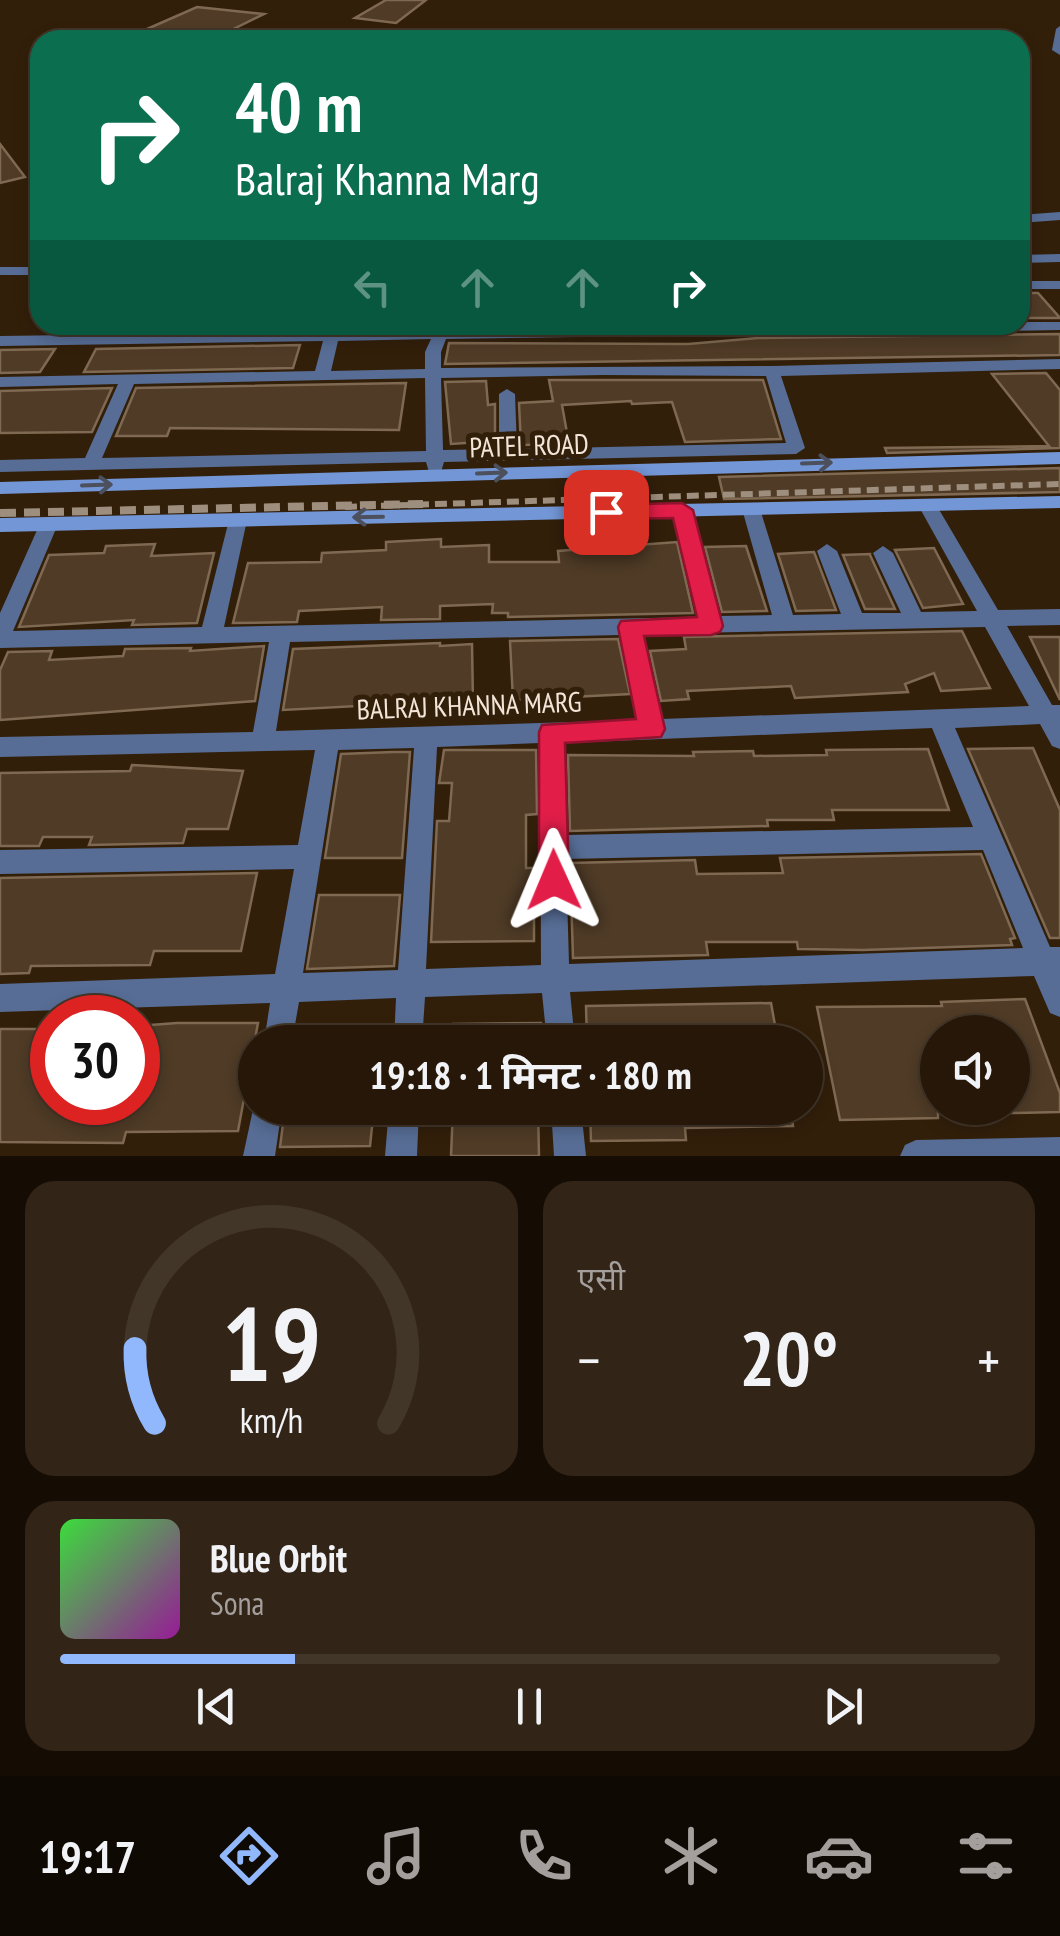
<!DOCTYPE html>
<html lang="hi">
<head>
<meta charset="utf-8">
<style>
	body { margin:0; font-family:"PT Sans Narrow","Noto Sans Devanagari",sans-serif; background:#322416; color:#f1f3f6; height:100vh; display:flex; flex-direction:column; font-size:38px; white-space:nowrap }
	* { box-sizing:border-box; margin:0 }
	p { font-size:32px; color:#a49f9c }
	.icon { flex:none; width:55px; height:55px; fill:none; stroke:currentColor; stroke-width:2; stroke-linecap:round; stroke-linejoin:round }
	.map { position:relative; height:1156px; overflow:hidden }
	.sheet { display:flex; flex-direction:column; gap:25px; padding:25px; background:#150d04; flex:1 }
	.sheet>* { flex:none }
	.top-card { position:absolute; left:30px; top:30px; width:1000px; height:305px; border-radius:30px; box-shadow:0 5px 15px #0003,0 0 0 2px #423629; background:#0b6e4f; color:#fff; overflow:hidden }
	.fabs { position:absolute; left:920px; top:1015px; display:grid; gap:20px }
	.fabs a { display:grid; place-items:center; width:110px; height:110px; border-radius:50%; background:#261708; box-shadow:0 5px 15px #0003,0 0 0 2px #423629; font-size:50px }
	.speed { position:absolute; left:30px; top:995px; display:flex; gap:20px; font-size:50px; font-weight:700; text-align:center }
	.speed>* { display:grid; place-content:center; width:130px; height:130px; border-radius:50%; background:#261708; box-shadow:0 5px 15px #0003,0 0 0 2px #423629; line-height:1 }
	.speed .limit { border:15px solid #d22; background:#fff; color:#111 }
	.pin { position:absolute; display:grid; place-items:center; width:85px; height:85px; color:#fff; margin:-42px; border-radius:20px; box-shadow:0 5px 15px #0006 }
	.me { position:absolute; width:110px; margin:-55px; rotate:359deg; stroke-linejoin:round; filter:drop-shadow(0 0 8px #0008) }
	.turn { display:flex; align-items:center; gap:35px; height:210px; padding:0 40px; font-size:45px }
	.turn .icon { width:130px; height:130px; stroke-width:2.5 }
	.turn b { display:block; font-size:70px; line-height:85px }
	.lanes { display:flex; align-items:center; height:95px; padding:0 40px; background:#0003; justify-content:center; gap:50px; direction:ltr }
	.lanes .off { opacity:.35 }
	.big { font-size:75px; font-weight:700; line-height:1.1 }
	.sheet .card { flex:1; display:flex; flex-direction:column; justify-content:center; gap:15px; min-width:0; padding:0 35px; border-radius:30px; background:#322416 }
	.sheet .dial { align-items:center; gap:0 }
	.dial svg { height:260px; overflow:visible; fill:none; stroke:#423629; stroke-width:7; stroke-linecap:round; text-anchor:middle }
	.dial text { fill:#f1f3f6; stroke:none }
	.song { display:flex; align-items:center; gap:30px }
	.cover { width:120px; height:120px; border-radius:15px; background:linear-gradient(135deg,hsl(120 70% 55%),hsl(300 70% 35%)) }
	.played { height:10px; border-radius:5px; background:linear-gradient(90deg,#91b8fd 25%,#423629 25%) }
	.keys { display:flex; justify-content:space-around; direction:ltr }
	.heat { display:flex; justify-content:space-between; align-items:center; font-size:55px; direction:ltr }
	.sheet .tiles { flex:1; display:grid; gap:25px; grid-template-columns:1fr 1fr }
	.card:last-child { grid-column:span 2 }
	.trip { position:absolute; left:238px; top:1025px; width:585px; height:100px; border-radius:50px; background:#261708; box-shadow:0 5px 15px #0003,0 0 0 2px #423629; font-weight:700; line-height:100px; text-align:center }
	.tab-bar { display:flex; height:160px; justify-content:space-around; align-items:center; background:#0f0903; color:#a49f9c }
	.tab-bar .icon { width:70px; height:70px }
	.tab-bar .on { color:#91b8fd }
	.tab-bar b { font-size:45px; color:#f1f3f6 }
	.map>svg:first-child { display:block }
	.building { fill:#4f3b26; stroke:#7f6952; stroke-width:2.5 }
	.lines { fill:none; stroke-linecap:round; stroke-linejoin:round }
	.street { fill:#576d95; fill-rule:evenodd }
	.secondary { fill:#7396d6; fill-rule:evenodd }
	.rail-far1 { stroke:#9e8e7e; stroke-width:6; stroke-dasharray:12 6; stroke-linecap:butt }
	.rail { stroke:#9e8e7e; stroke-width:8; stroke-dasharray:16 8; stroke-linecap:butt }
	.oneway { stroke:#4c4f5c }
	.route { fill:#e11d48; stroke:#92132f; stroke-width:2.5 }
	.labels { text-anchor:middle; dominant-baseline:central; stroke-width:10; stroke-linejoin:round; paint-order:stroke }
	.street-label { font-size:28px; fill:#f3e6d9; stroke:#321f0a }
</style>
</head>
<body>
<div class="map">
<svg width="1060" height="1156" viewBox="0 0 1060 1156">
	<rect width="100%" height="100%" fill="#321f0a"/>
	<g class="building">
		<path d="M386 0H426L396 23 355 18Z"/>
		<path d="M197 7 264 14 211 40H122Z"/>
		<path d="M0 144 25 177 0 183Z"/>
		<path d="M1020 293H1038L1060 318H1020Z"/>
		<path d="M156 325H306L305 328 155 330Z"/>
		<path d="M1060 334V355L445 364 449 343 688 344 758 338Z"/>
		<path d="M300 345 293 368 84 372 96 349Z"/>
		<path d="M55 349 40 372 0 373V350Z"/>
		<path d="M1046 373 1060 390V448L887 453 885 448 1049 446 992 374Z"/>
		<path d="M549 380H763L781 439 685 442 672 402 632 404 631 401 562 405 569 444 521 445 519 403 553 401Z"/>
		<path d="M486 381 488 405 495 404V441L451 444 445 382Z"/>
		<path d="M406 383 399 430 170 428 167 436H116L136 388Z"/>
		<path d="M112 388 92 432 0 433V391Z"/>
		<path d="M1060 468V492L724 499 719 477Z"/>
		<path d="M441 539V547L489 545V562H559L558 551 677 542 693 613 508 617V613H492L493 604 440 606V619L381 620 382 607 299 611 297 622 233 623 248 563 321 562 322 553 386 550V542Z"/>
		<path d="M155 544 151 556 214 553 197 623 132 625 134 620 19 627 49 555 104 553 106 546Z"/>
		<path d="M746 546 767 611 722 612 705 547Z"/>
		<path d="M934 548 963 604 923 608 895 550Z"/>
		<path d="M814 552 836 610 796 611 778 554Z"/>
		<path d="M870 554V555L895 609H865L843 555Z"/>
		<path d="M962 631 990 688 941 691 934 673 905 684 908 692 795 698 791 686 687 691 689 699 661 701 650 651 686 649 684 637Z"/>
		<path d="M1030 637H1060V700Z"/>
		<path d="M618 639 630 694 513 700 510 641Z"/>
		<path d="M440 643V646L472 644 473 702 375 710 376 705 283 710 293 649Z"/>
		<path d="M264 646 255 701 0 720V670L8 652 52 651 49 660 123 656 125 649 191 648 190 651Z"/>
		<path d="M1033 748 1060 810V938H1050L968 749Z"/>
		<path d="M928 749 949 810H832L834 820H767L768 826 570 831 568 755 694 756 693 752 753 751 754 756 827 755 826 750Z"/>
		<path d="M444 750H536L537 814 526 815V868H534V941L431 942 437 821H449L452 783H439Z"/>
		<path d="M393 752H410L402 858H325L341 754Z"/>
		<path d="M132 765 243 771 228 829H187L183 843 89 845 92 837H43L39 846H0V773L130 771Z"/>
		<path d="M981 854 1015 938 1010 939 1012 945 863 950 798 949 797 942H706L708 955 573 958 570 863 695 860 697 874 783 873 780 858Z"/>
		<path d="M257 873 241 951H154L150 965 31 966 29 973 0 974V878Z"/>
		<path d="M319 895H400L394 966 307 969Z"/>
		<path d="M1025 999 1060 1093V1112L1012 1113V1032H938V1118L840 1120 817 1007 942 1006 941 1002Z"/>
		<path d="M771 1003 778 1042H587L586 1006Z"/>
		<path d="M177 1023H258L238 1131 126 1132 123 1143 0 1142V1029H52V1102H138V1026Z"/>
		<path d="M541 1023 543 1042H452L453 1024Z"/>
		<path d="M285 1108H374L370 1146 280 1147Z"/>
		<path d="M453 1108H538L539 1156H451Z"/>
		<path d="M590 1108H790L793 1126 685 1128 686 1140 591 1141Z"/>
	</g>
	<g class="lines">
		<g class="street">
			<path d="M1060 26V55L1052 50 1056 29Z"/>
			<path d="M1060 212V220L1020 223V215Z"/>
			<path d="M1060 254V262L1020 263V255Z"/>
			<rect x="0" y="267" width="40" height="8"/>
			<rect x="1020" y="281" width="40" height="8"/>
			<path d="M1020 322H1060V330L446 339 441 352V368L772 366 1060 359V369L781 376 805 448 796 454 444 462 441 472H429L426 462 0 472V460L85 458 118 384 0 387V377L315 371 323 341 0 346V336L435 330 443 326 450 330 1020 325ZM431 339 425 352V369L331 371 338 341ZM603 375 766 376 786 443 517 449 515 394 507 389 499 394V449L443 450 441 378ZM425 378 426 451 102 458 134 384Z"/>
			<path d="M927 499 934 501 998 610 1060 609V625L1007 626 1052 705H1060V749L1052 746 1040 724 955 728 1050 947H1060V1017L1050 1013 1034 976 570 992 575 1042H547L542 993 425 997 422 1042H394L396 998 299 1002 292 1042H264L270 1003 0 1012V984L275 974 294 869 0 874V850L298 845 315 750 0 757V737L253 732 269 642 0 648V613L42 519H56L58 524 13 631 202 627 229 520 238 514 247 520 224 627 698 617 673 510 682 504 691 510 719 616 772 615 742 509 751 503 760 509 793 615 841 614 817 551 827 544 837 551 862 613H901L873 553 883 546 893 553 921 612 977 611 918 505ZM985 627 1029 706 661 719 642 634ZM621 635 639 720 276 731 290 642ZM932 728 973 827 566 835 564 743ZM540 743 541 965 426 969 437 747ZM414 748 398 970 303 973 338 750ZM983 850 1023 948 569 964 566 859Z"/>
			<path d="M255 1100V1108H282L275 1156H243Z"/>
			<path d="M389 1108H419L417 1156H385Z"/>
			<path d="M551 1108H581L586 1156H554Z"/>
			<path d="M1060 1137V1156H900L905 1145 916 1140Z"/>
		</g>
		<g class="secondary">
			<path d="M1060 452V464L0 494V482Z"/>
			<path d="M1060 496V508L0 532V518Z"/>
		</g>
		<path class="rail-far1" d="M345 507 1060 484"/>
		<path class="rail" d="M0 513 423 504"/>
	</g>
	<defs><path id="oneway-shaft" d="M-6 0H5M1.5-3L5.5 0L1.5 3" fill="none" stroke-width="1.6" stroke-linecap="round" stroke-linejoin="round" transform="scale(2.5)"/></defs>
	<g class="oneway">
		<use href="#oneway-shaft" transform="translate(817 463) rotate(-2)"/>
		<use href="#oneway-shaft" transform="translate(492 473) rotate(-2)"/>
		<use href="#oneway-shaft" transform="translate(97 485) rotate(-2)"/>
		<use href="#oneway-shaft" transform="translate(368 517) rotate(179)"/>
	</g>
	<path class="route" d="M682 503 693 510 723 626 720 632 711 635 644 636 665 729 661 737 565 743 569 880 564 890 554 894 543 890 539 880V732L542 725 636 719 618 627 621 621 697 617 673 518 606 519 595 512 606 505Z"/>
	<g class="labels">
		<g class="street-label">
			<text transform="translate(529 445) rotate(-2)">PATEL ROAD</text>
			<text transform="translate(469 705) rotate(-2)">BALRAJ KHANNA MARG</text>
		</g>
	</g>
</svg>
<div class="fabs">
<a><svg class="icon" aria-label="sound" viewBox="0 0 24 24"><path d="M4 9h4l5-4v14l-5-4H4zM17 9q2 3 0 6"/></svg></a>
</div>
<div class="speed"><div class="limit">30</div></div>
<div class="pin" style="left:606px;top:512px;background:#d93025"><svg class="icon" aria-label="arrive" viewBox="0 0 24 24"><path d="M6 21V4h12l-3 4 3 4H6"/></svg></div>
<svg class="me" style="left:554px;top:880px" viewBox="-20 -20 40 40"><path d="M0-17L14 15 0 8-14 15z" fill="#e11d48" stroke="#fff" stroke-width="4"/></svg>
<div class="trip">19:18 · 1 मिनट · 180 m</div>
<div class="top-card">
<div class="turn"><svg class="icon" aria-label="right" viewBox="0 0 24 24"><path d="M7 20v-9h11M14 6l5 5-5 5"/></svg><div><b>40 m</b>Balraj Khanna Marg</div></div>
<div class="lanes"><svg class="icon off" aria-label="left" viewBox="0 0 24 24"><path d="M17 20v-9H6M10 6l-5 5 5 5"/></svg><svg class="icon off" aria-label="ahead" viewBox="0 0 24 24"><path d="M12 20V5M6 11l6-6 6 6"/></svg><svg class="icon off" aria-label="ahead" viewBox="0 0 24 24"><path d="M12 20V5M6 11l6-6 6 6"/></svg><svg class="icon" aria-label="right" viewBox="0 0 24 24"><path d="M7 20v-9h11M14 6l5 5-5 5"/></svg></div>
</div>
</div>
<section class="sheet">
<div class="tiles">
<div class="card dial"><svg viewBox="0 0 100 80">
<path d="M14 69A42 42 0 1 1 86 69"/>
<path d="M14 69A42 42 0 0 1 8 46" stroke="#91b8fd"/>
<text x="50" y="56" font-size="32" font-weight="700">19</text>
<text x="50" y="72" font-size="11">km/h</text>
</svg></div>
<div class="card"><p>एसी</p>
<div class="heat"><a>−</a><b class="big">20°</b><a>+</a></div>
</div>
<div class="card">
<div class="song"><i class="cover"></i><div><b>Blue Orbit</b><p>Sona</p></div></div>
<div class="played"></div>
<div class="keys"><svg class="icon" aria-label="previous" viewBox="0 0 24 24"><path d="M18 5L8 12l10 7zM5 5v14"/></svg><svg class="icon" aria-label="pause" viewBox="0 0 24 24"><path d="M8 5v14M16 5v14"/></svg><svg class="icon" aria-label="next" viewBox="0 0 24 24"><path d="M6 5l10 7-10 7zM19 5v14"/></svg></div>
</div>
</div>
</section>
<nav class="tab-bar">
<b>19:17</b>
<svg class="icon on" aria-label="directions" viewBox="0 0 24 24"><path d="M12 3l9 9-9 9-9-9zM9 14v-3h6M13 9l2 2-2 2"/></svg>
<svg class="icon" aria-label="music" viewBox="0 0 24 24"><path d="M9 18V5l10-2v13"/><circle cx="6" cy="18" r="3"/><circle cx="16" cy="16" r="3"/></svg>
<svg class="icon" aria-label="phone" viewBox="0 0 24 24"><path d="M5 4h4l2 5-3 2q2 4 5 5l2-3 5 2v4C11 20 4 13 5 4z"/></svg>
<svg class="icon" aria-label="climate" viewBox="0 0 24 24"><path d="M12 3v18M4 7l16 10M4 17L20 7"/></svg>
<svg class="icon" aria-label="car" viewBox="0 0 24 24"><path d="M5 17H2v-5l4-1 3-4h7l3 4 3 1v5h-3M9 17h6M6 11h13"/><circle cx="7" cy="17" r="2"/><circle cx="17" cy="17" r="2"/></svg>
<svg class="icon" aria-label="filters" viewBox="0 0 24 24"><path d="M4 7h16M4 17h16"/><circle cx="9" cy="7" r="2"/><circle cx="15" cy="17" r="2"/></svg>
</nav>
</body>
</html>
